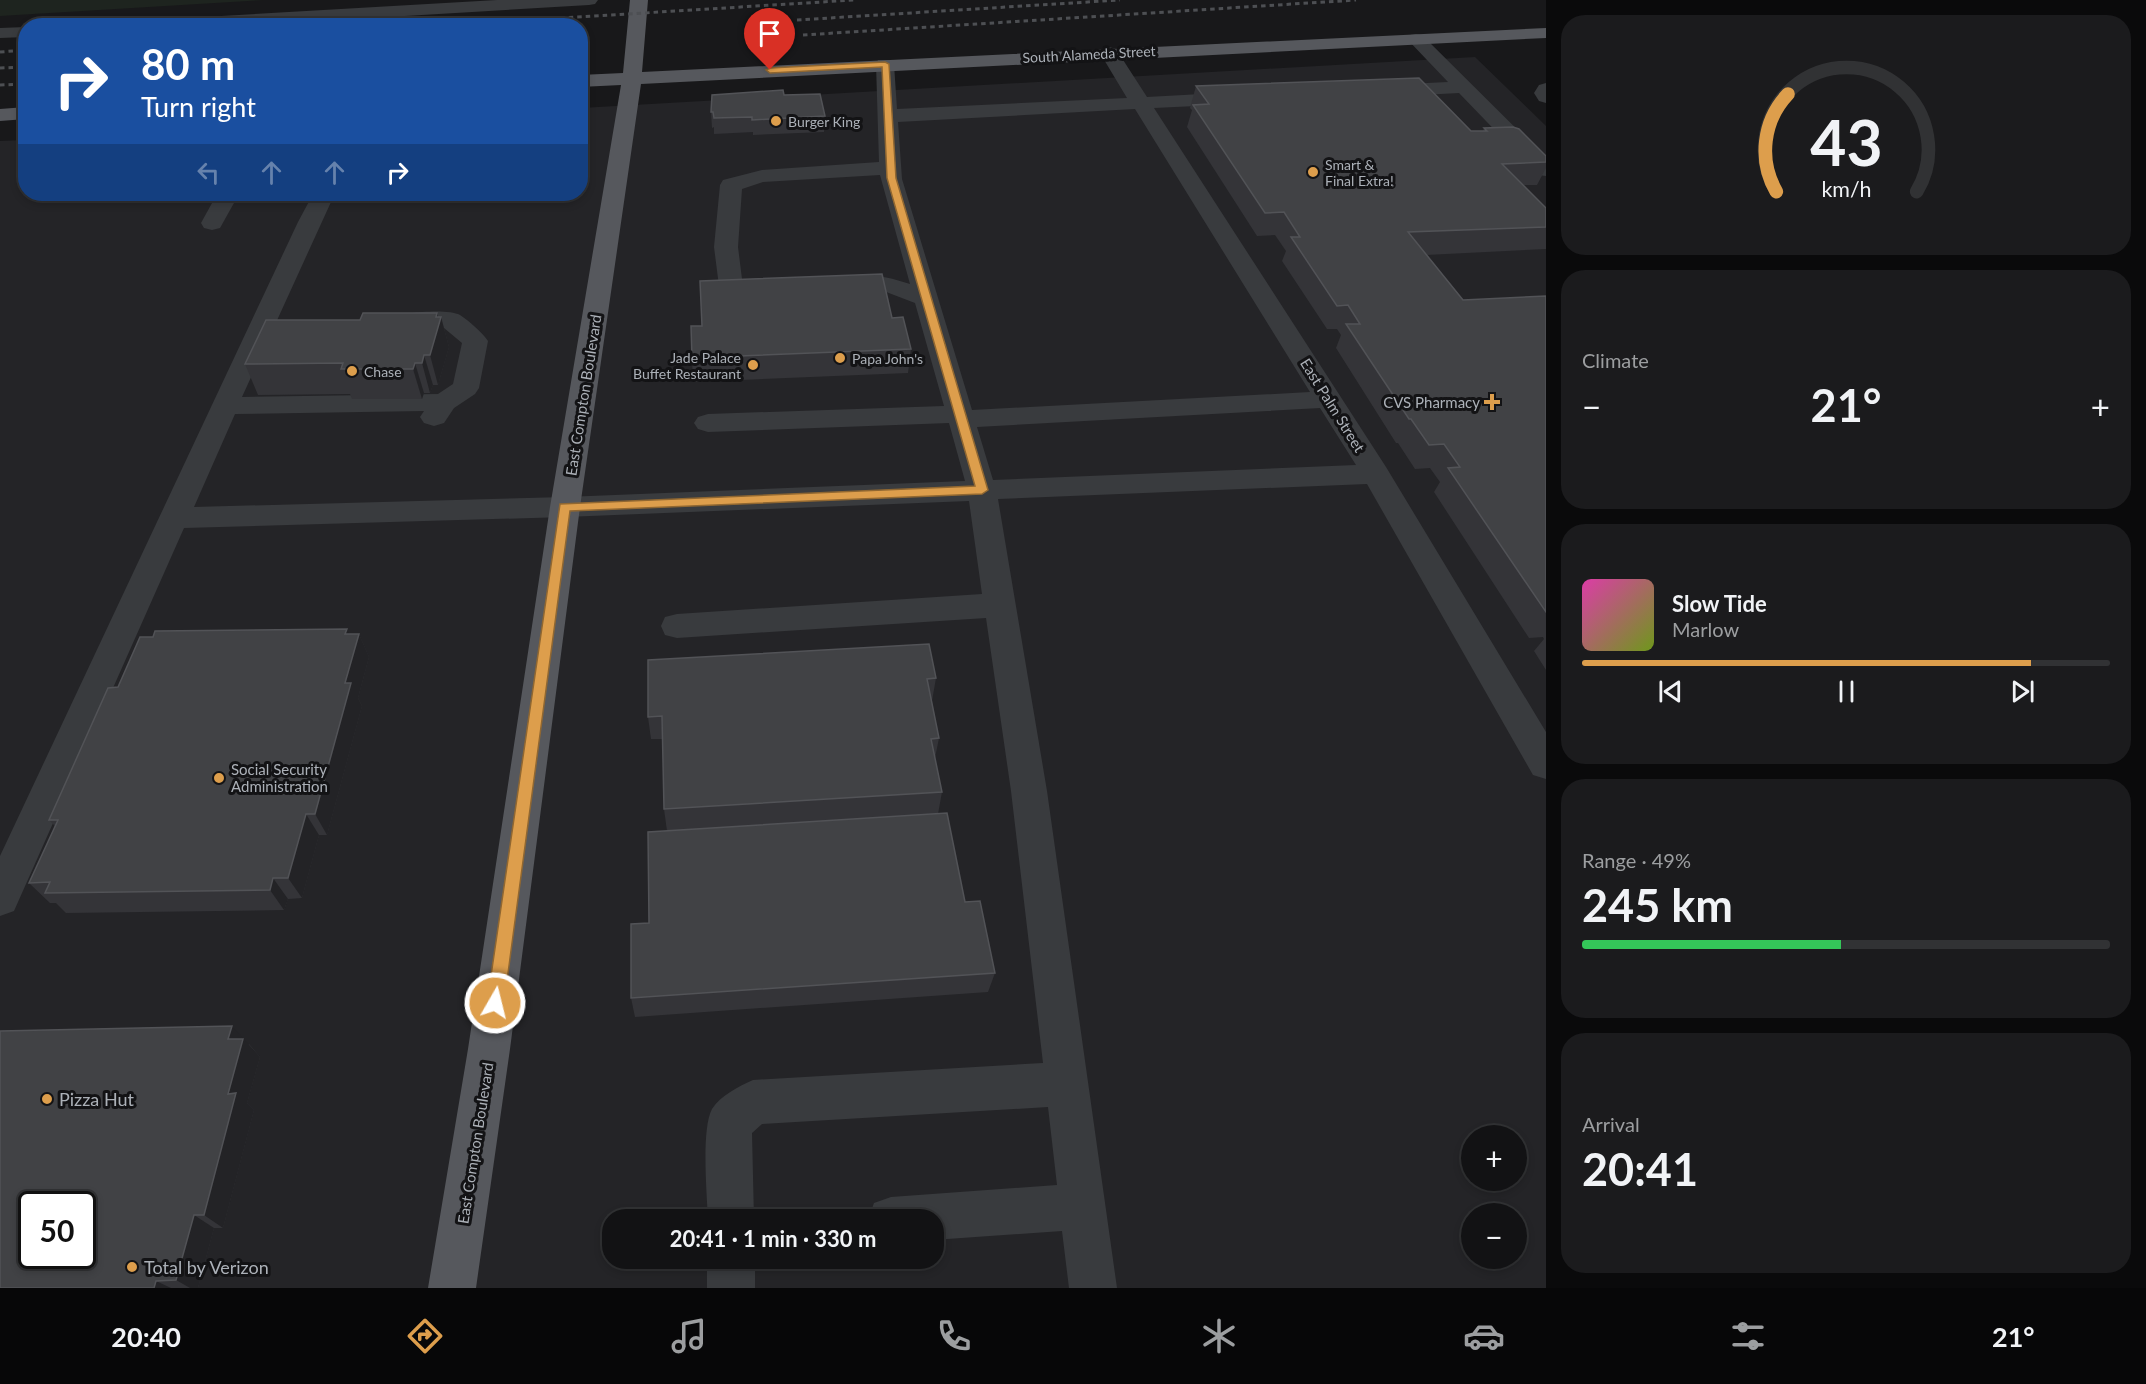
<!DOCTYPE html>
<html lang="en">
<head>
<meta charset="utf-8">
<style>
	body { margin:0; font-family:Lato,sans-serif; background:#1b1b1d; color:#f1f3f6; height:100vh; display:flex; flex-direction:column; font-size:22px; white-space:nowrap }
	* { box-sizing:border-box; margin:0 }
	p { font-size:20px; color:#9c9ea0 }
	.icon { flex:none; width:33px; height:33px; fill:none; stroke:currentColor; stroke-width:2; stroke-linecap:round; stroke-linejoin:round }
	.map { position:relative; flex:1; overflow:hidden }
	.drawer { display:flex; flex-direction:column; gap:15px; padding:15px; background:#0a0a0b; width:600px }
	.drawer>* { flex:none }
	.guide { position:absolute; left:18px; top:18px; width:570px; height:183px; border-radius:24px; box-shadow:0 3px 9px #0003,0 0 0 2px #313234; background:#1a4fa0; color:#fff; overflow:hidden }
	.controls { position:absolute; left:1461px; top:1125px; display:grid; gap:12px }
	.controls a { display:grid; place-items:center; width:66px; height:66px; border-radius:50%; background:#121214; box-shadow:0 3px 9px #0003,0 0 0 2px #313234; font-size:30px }
	.speed { position:absolute; left:18px; top:1191px; display:flex; gap:12px; font-size:30px; font-weight:700; text-align:center }
	.speed>* { display:grid; place-content:center; width:78px; height:78px; border-radius:50%; background:#121214; box-shadow:0 3px 9px #0003,0 0 0 2px #313234; line-height:1 }
	.speed .limit { border:3px solid #111; border-radius:9px; background:#fff; color:#111 }
	.pin { position:absolute; display:grid; place-items:center; width:51px; height:51px; color:#fff; margin:-62px -26px; border-radius:50% 50% 50% 0; rotate:-45deg; box-shadow:0 0 6px #0007 }
	.pin .icon { rotate:45deg }
	.me { position:absolute; width:66px; margin:-33px; rotate:8deg; stroke-linejoin:round; filter:drop-shadow(0 0 4px #0008) }
	.turn { display:flex; align-items:center; gap:21px; height:126px; padding:0 24px; font-size:27px }
	.turn .icon { width:78px; height:78px; stroke-width:2.5 }
	.turn b { display:block; font-size:42px; line-height:51px }
	.lanes { display:flex; align-items:center; height:57px; padding:0 24px; background:#0003; justify-content:center; gap:30px; direction:ltr }
	.lanes .off { opacity:.35 }
	.big { font-size:45px; font-weight:700; line-height:1.1 }
	.drawer .card { flex:1; display:flex; flex-direction:column; justify-content:center; gap:9px; min-width:0; padding:0 21px; border-radius:24px; background:#1b1b1d }
	.drawer .dial { align-items:center; gap:0 }
	.dial svg { height:156px; overflow:visible; fill:none; stroke:#313234; stroke-width:7; stroke-linecap:round; text-anchor:middle }
	.dial text { fill:#f1f3f6; stroke:none }
	.song { display:flex; align-items:center; gap:18px }
	.cover { width:72px; height:72px; border-radius:9px; background:linear-gradient(135deg,hsl(320 70% 55%),hsl(80 70% 35%)) }
	.played { height:6px; border-radius:3px; background:linear-gradient(90deg,#dd9e4c 85%,#313234 85%) }
	.keys { display:flex; justify-content:space-around; direction:ltr }
	.heat { display:flex; justify-content:space-between; align-items:center; font-size:33px; direction:ltr }
	.charge { height:9px; border-radius:4px; background:linear-gradient(90deg,#34c759 49%,#313234 0) }
	.trip { position:absolute; left:602px; top:1209px; width:342px; height:60px; border-radius:24px; background:#121214; box-shadow:0 3px 9px #0003,0 0 0 2px #313234; font-weight:700; line-height:60px; text-align:center }
	.dock { display:flex; height:96px; justify-content:space-around; align-items:center; background:#070708; color:#9c9ea0 }
	.dock .icon { width:42px; height:42px }
	.dock .on { color:#dd9e4c }
	.dock b { font-size:27px; color:#f1f3f6 }
	main { display:flex; flex:1; min-height:0 }
	.map>svg:first-child { display:block }
	.built { fill:#242427; fill-rule:evenodd }
	.green { fill:#1e241f }
	.lines { fill:none; stroke-linecap:round; stroke-linejoin:round }
	.minor { fill:#393b3e; fill-rule:evenodd }
	.major { fill:#56585d; fill-rule:evenodd }
	.rail { stroke:#4d4f53; stroke-width:3; stroke-dasharray:4.5 4; stroke-linecap:butt }
	.wall { fill:#343438 }
	.shaded-wall { fill:#232326 }
	.building { fill:#414245; stroke:#525357; stroke-width:1.5; fill-rule:evenodd }
	.route { fill:#dd9e4c; stroke:#906731; stroke-width:1.5 }
	.poi-dot { fill:#dd9e4c; stroke:#131315; stroke-width:2 }
	.labels { text-anchor:middle; dominant-baseline:central; stroke-width:6; stroke-linejoin:round; paint-order:stroke }
	.far-street-label { font-size:14px; fill:#acb1b8; stroke:#131315 }
	.far-poi-label { font-size:14px; fill:#acb1b8; stroke:#131315; text-anchor:start }
	.street-label { font-size:15px; fill:#acb1b8; stroke:#131315 }
	.poi-label { font-size:15px; fill:#acb1b8; stroke:#131315; text-anchor:end }
	.near-poi-label { font-size:18px; fill:#acb1b8; stroke:#131315; text-anchor:start }
</style>
</head>
<body>
<main>
<div class="map">
<svg width="1546" height="1288" viewBox="0 0 1546 1288">
	<rect width="100%" height="100%" fill="#18181a"/>
	<path class="built" d="M1475 57 1546 126V1288H0V141L25 140 26 194H580L581 108ZM1472 1136H1516V1180H1472ZM32 1204H82V1256H32ZM1472 1214H1516V1258H1472ZM612 1220H933V1258H612Z"/>
	<path class="green" d="M0 0H264L0 16Z"/>
	<g class="lines">
		<g class="minor">
			<path d="M497 0H598L595 4 589 5 237 26H126L135 21Z"/>
			<path d="M26 27V37L0 38V28Z"/>
			<path d="M1416 34 1422 35 1546 158V176L1538 175 1459 93 1385 97 1378 95 1375 91 1378 87 1385 85 1448 82 1407 39 1410 35Z"/>
			<path d="M1109 47 1116 49 1147 97 1238 92 1245 94 1248 98 1245 102 1238 104 1154 108 1386 467 1546 732V779L1533 775 1367 484 998 499 1047 791 1117 1288H1069L1062 1231 933 1240V1220H868L874 1203 891 1197 1057 1185 1048 1107 762 1124 752 1133 754 1220H708C707 1194 701 1130 712 1109 720 1096 739 1086 753 1080L1043 1063 1011 791 986 618 677 638 665 635 661 626 665 617 677 614 982 594 969 501 565 517 184 528 14 911 0 916V856L298 222 313 194H346L343 199 331 202 242 397 438 394 453 384 462 343 444 328 397 330 388 327 384 322 388 317C402 313 447 308 460 315 469 321 482 332 488 341L479 388 475 394 454 408 444 423 434 426 424 423 420 417 424 411 235 414 194 507 565 497 965 481 949 423 708 432 698 429 694 423 698 417 708 414 944 406 915 303 881 290 841 291 832 289 829 284 832 279C858 272 885 275 910 284L880 175 763 182 742 189 738 247 742 279 777 281 780 286 777 291C760 295 739 295 722 291L719 286 714 247 720 185 723 180 762 170 879 162 876 64 878 60H892L894 64 897 109 1127 98 1100 53 1102 49ZM1135 109 1310 392 972 410 902 179 898 122ZM1320 408 1356 465 993 480 977 427Z"/>
			<path d="M1546 83V103L1539 101 1534 93 1539 85Z"/>
			<path d="M217 194H239L220 228 212 230 204 228 201 223Z"/>
			<rect x="707" y="1258" width="48" height="30"/>
		</g>
		<g class="major">
			<path d="M630 0H648L642 72 1546 28V38L641 84 580 507 510 1049 476 1288H428L468 1049 550 507 621 85 580 87V75L623 73Z"/>
			<path d="M26 107V119L0 121V109Z"/>
		</g>
		<g class="rail">
			<path d="M797 20 1120 0"/>
			<path d="M433 26 854 0"/>
			<path d="M803 35 1356 0"/>
			<path d="M0 52 26 50"/>
			<path d="M0 68 26 67"/>
			<path d="M0 85 26 84"/>
		</g>
	</g>
	<g class="wall">
		<path d="M1196 86 1471 131H1483L1484 128 1546 156V168L1537 185H1524L1546 208V249L1426 255 1463 300 1546 296V670L1534 651 1544 639 1543 637 1529 638 1434 492 1440 482 1430 468 1415 469 1398 443H1396L1336 348 1341 335 1337 329H1327L1282 261 1286 251 1275 235 1257 236 1187 127 1192 110 1190 108Z"/>
		<path d="M784 95 825 116 824 132 753 135V132L714 134V127L712 128 711 112Z"/>
		<path d="M437 313 438 317H441L449 347 438 385H433L430 393H424L422 399H352L350 394 258 395 245 364 360 320Z"/>
		<path d="M892 318 911 349 908 373 693 382 692 358Z"/>
		<path d="M349 634H359L369 657 358 698 362 706 327 835H319L302 898 288 899 284 910 66 913 56 903H50L29 883 55 826 49 820 118 687Z"/>
		<path d="M648 660 936 678 932 701 939 738 935 758 942 792 938 814 965 902 995 973 988 992 635 1017 631 998 649 923 667 831 664 809 663 739H651L648 717Z"/>
		<path d="M249 1044 260 1057 247 1103 254 1110 223 1228H214L198 1288H0Z"/>
	</g>
	<g class="shaded-wall">
		<path d="M437 313 439 323 441 317 449 347 438 385 430 355Z"/>
		<path d="M424 355 433 385 430 393 422 363Z"/>
		<path d="M415 363 424 393 422 399 413 369Z"/>
		<path d="M347 629 355 648 359 634 369 657 358 698 362 706 327 835 315 814 345 683V634Z"/>
		<path d="M306 814 319 835 302 898 288 878Z"/>
		<path d="M273 878 288 899 284 910 270 890Z"/>
		<path d="M232 1026 260 1057 247 1103 254 1110 223 1228 204 1215 228 1094V1039Z"/>
		<path d="M194 1215 214 1228 198 1288H190L176 1280Z"/>
		<path d="M156 1281 171 1288H154Z"/>
	</g>
	<g class="building">
		<path d="M1419 78 1471 131H1487L1484 128 1513 127 1519 129 1546 156V162L1502 164 1546 208V227L1408 232 1463 300 1546 296V612L1448 468 1460 467 1444 444 1429 445 1411 419H1409L1346 324H1360L1348 305 1337 306 1291 237H1300L1284 212 1265 213 1193 105 1209 104 1196 86Z"/>
		<path d="M783 90 784 95 820 94 825 116 752 120V117L714 118 713 112H711L712 95Z"/>
		<path d="M882 274 892 318 903 317 911 349 692 358 691 326H702L700 281Z"/>
		<path d="M363 313H437L436 317H441L430 355H424L422 363H415L413 369H341L343 363 245 364 266 320H360Z"/>
		<path d="M347 629 345 634H359L345 683H351L315 814H306L288 878H273L270 890 45 893 50 882 29 883 58 820H49L108 688 118 687 140 637H153L155 631Z"/>
		<path d="M929 644 936 678 927 679 939 738 931 739 942 792 664 809 662 716 648 717V660Z"/>
		<path d="M947 813 965 902 980 901 995 973 631 998V924L649 923 648 832Z"/>
		<path d="M232 1026 228 1039H243L228 1094 236 1093 204 1215H194L176 1280 156 1281 154 1288H0V1031ZM32 1204H82V1256H32Z"/>
	</g>
	<path class="route" d="M885 62 889 64 896 178 988 490 982 494 570 511 504 1003 501 1009 495 1012 489 1009 487 1003 560 504 975 486 887 178 882 67 770 73 766 70 770 68Z"/>
	<g class="poi-dot">
		<circle cx="776" cy="121" r="6"/>
		<circle cx="1313" cy="172" r="6"/>
		<circle cx="840" cy="358" r="6"/>
		<circle cx="753" cy="365" r="6"/>
		<circle cx="352" cy="371" r="6"/>
		<path d="M1489 393h6v6h6v6h-6v6h-6v-6h-6v-6h6z"/>
		<circle cx="219" cy="778" r="6"/>
		<circle cx="47" cy="1099" r="6"/>
		<circle cx="132" cy="1267" r="6"/>
	</g>
	<g class="labels">
		<g class="far-street-label">
			<text transform="translate(1089 54) rotate(-3)">South Alameda Street</text>
		</g>
		<g class="far-poi-label">
			<text x="788" y="121">Burger King</text>
			<text x="1325" y="164">Smart &amp;<tspan x="1325" dy="16">Final Extra!</tspan></text>
			<text x="741" y="357" text-anchor="end">Jade Palace<tspan x="741" dy="16">Buffet Restaurant</tspan></text>
			<text x="852" y="358">Papa John's</text>
			<text x="364" y="371">Chase</text>
		</g>
		<g class="street-label">
			<text transform="translate(583 395) rotate(-81)">East Compton Boulevard</text>
			<text transform="translate(1333 405) rotate(58)">East Palm Street</text>
			<text transform="translate(475 1143) rotate(-81)">East Compton Boulevard</text>
		</g>
		<g class="poi-label">
			<text x="1480" y="402">CVS Pharmacy</text>
			<text x="231" y="769" text-anchor="start">Social Security<tspan x="231" dy="17">Administration</tspan></text>
		</g>
		<g class="near-poi-label">
			<text x="59" y="1099">Pizza Hut</text>
			<text x="144" y="1267">Total by Verizon</text>
		</g>
	</g>
</svg>
<div class="controls">
<a>+</a>
<a>−</a>
</div>
<div class="speed"><div class="limit">50</div></div>
<div class="pin" style="left:770px;top:70px;background:#d93025"><svg class="icon" aria-label="arrive" viewBox="0 0 24 24"><path d="M6 21V4h12l-3 4 3 4H6"/></svg></div>
<svg class="me" style="left:495px;top:1003px" viewBox="-20 -20 40 40"><circle r="17" fill="#dd9e4c" stroke="#fff" stroke-width="3"/><path d="M0-11L8 9 0 5-8 9z" fill="#fff"/></svg>
<div class="trip">20:41 · 1 min · 330 m</div>
<div class="guide">
<div class="turn"><svg class="icon" aria-label="right" viewBox="0 0 24 24"><path d="M7 20v-9h11M14 6l5 5-5 5"/></svg><div><b>80 m</b>Turn right</div></div>
<div class="lanes"><svg class="icon off" aria-label="left" viewBox="0 0 24 24"><path d="M17 20v-9H6M10 6l-5 5 5 5"/></svg><svg class="icon off" aria-label="ahead" viewBox="0 0 24 24"><path d="M12 20V5M6 11l6-6 6 6"/></svg><svg class="icon off" aria-label="ahead" viewBox="0 0 24 24"><path d="M12 20V5M6 11l6-6 6 6"/></svg><svg class="icon" aria-label="right" viewBox="0 0 24 24"><path d="M7 20v-9h11M14 6l5 5-5 5"/></svg></div>
</div>
</div>
<section class="drawer">
<div class="card dial"><svg viewBox="0 0 100 80">
<path d="M14 69A42 42 0 1 1 86 69"/>
<path d="M14 69A42 42 0 0 1 20 19" stroke="#dd9e4c"/>
<text x="50" y="56" font-size="32" font-weight="700">43</text>
<text x="50" y="72" font-size="11">km/h</text>
</svg></div>
<div class="card"><p>Climate</p>
<div class="heat"><a>−</a><b class="big">21°</b><a>+</a></div>
</div>
<div class="card">
<div class="song"><i class="cover"></i><div><b>Slow Tide</b><p>Marlow</p></div></div>
<div class="played"></div>
<div class="keys"><svg class="icon" aria-label="previous" viewBox="0 0 24 24"><path d="M18 5L8 12l10 7zM5 5v14"/></svg><svg class="icon" aria-label="pause" viewBox="0 0 24 24"><path d="M8 5v14M16 5v14"/></svg><svg class="icon" aria-label="next" viewBox="0 0 24 24"><path d="M6 5l10 7-10 7zM19 5v14"/></svg></div>
</div>
<div class="card"><p>Range · 49%</p><b class="big">245 km</b><div class="charge"></div></div>
<div class="card"><p>Arrival</p><b class="big">20:41</b></div>
</section>
</main>
<nav class="dock">
<b>20:40</b>
<svg class="icon on" aria-label="directions" viewBox="0 0 24 24"><path d="M12 3l9 9-9 9-9-9zM9 14v-3h6M13 9l2 2-2 2"/></svg>
<svg class="icon" aria-label="music" viewBox="0 0 24 24"><path d="M9 18V5l10-2v13"/><circle cx="6" cy="18" r="3"/><circle cx="16" cy="16" r="3"/></svg>
<svg class="icon" aria-label="phone" viewBox="0 0 24 24"><path d="M5 4h4l2 5-3 2q2 4 5 5l2-3 5 2v4C11 20 4 13 5 4z"/></svg>
<svg class="icon" aria-label="climate" viewBox="0 0 24 24"><path d="M12 3v18M4 7l16 10M4 17L20 7"/></svg>
<svg class="icon" aria-label="car" viewBox="0 0 24 24"><path d="M5 17H2v-5l4-1 3-4h7l3 4 3 1v5h-3M9 17h6M6 11h13"/><circle cx="7" cy="17" r="2"/><circle cx="17" cy="17" r="2"/></svg>
<svg class="icon" aria-label="filters" viewBox="0 0 24 24"><path d="M4 7h16M4 17h16"/><circle cx="9" cy="7" r="2"/><circle cx="15" cy="17" r="2"/></svg>
<b>21°</b>
</nav>
</body>
</html>
